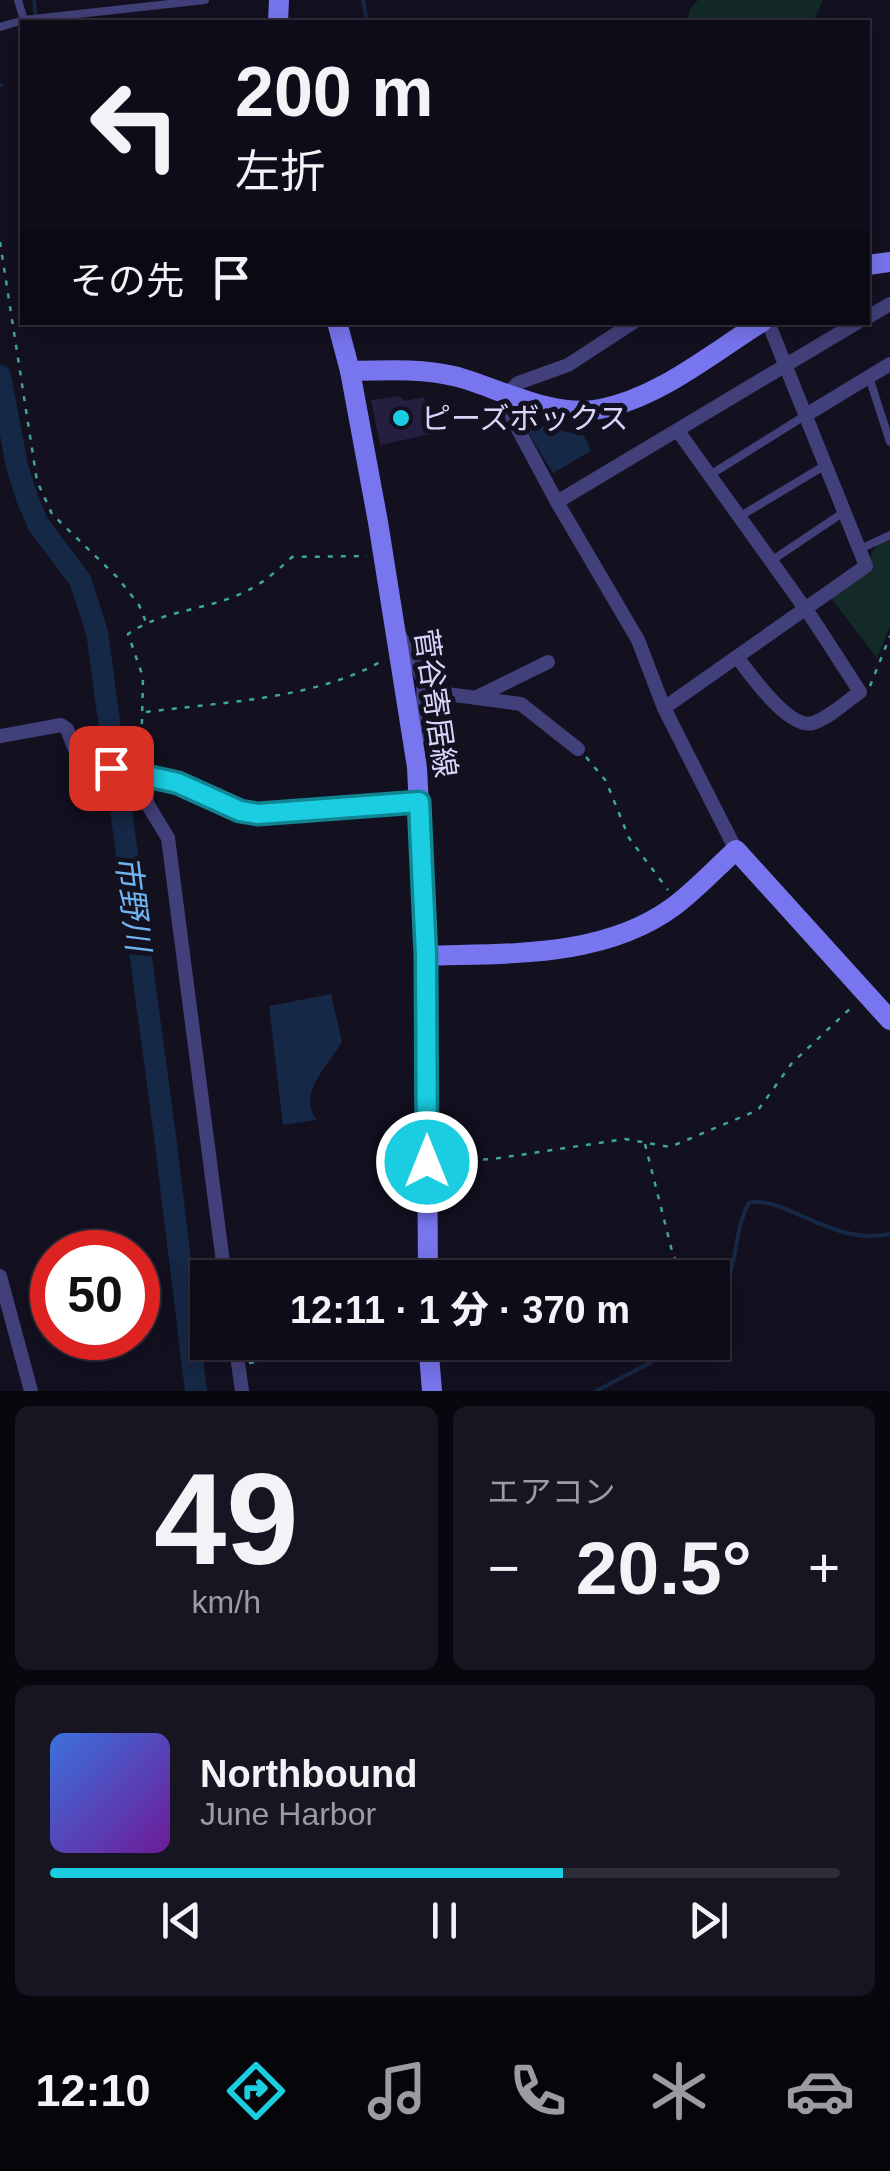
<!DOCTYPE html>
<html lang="ja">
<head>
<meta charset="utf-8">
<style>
	body { margin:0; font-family:Arial,"Noto Sans JP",sans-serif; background:#171521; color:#f1f3f6; height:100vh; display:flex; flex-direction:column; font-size:38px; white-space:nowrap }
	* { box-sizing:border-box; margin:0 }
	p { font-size:32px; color:#9b9ba2 }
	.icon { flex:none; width:55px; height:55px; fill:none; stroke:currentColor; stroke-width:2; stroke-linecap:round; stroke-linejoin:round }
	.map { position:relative; height:1391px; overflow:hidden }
	.drawer { display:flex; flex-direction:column; gap:15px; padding:15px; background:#08070d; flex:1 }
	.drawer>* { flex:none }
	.hud { position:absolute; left:20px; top:20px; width:850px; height:305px; border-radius:0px; box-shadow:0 5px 25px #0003,0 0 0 2px #2e2c37; background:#0e0c18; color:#f1f3f6; overflow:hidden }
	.speed { position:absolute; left:30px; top:1230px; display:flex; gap:20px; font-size:50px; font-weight:700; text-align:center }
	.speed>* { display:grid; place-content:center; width:130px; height:130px; border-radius:50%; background:#0e0c18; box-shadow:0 5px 25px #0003,0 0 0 2px #2e2c37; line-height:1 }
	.speed .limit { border:15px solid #d22; background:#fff; color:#111 }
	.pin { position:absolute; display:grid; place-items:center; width:85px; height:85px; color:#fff; margin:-42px; border-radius:20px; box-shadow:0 5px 15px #0006 }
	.me { position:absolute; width:110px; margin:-55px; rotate:0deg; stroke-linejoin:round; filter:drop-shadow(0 0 8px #0008) }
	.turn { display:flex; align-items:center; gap:35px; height:210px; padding:0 50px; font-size:45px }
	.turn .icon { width:130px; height:130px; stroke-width:2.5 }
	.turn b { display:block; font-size:70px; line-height:85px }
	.then { display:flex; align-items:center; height:95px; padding:0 50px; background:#0003; gap:20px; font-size:38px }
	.big { font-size:75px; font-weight:800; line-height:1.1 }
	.drawer .card { flex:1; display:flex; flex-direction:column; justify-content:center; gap:15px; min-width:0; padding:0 35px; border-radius:15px; background:#171521 }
	.drawer .dial { align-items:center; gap:0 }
	.dial b { font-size:130px; line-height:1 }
	.song { display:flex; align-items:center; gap:30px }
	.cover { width:120px; height:120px; border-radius:15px; background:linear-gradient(135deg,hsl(220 70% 55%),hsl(280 70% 35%)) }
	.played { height:10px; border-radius:5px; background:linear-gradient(90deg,#1acde0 65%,#2e2c37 65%) }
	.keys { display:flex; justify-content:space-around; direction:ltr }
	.heat { display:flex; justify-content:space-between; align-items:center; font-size:55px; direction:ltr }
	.drawer .tiles { flex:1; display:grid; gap:15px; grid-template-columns:1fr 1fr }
	.card:last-child { grid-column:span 2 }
	.trip { position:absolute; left:190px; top:1260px; width:540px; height:100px; border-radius:0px; background:#0e0c18; box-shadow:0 5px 25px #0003,0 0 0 2px #2e2c37; font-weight:800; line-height:100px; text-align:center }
	.menu { display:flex; height:160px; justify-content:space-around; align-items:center; background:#06050a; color:#9b9ba2 }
	.menu .icon { width:70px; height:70px }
	.menu .on { color:#1acde0 }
	.menu b { font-size:45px; color:#f1f3f6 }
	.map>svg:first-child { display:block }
	.green { fill:#142a29 }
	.water { fill:#152845 }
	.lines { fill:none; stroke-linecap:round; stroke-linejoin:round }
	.stream { stroke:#152845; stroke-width:4 }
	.river { stroke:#152845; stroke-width:22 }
	.building { fill:#251e3f }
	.path { stroke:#3ca69f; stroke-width:2.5; stroke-dasharray:5 8; stroke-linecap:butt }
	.lane { stroke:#42407a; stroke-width:8 }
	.street { stroke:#42407a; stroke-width:14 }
	.secondary { stroke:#7876ef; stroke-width:20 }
	.route-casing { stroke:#118592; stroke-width:25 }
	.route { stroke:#1acde0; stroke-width:18 }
	.poi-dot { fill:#1acde0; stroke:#131020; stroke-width:4 }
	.labels { text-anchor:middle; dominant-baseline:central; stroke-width:10; stroke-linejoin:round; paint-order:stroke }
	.poi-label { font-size:30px; fill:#d8d4fa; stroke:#131020; text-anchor:start }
	.street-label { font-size:30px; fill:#d8d4fa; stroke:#131020 }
	.water-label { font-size:32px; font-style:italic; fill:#6eb4ee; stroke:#131020 }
</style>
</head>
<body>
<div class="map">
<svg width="890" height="1391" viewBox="0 0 890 1391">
	<rect width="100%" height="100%" fill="#131020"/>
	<g class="green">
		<path d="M698 0H823L813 22H688L689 10Z"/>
		<path d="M890 539V627L877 658 831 598 871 568C869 551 874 545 890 539Z"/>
	</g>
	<g class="water">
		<path d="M538 425 584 436 591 451 553 473 527 431Z"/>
		<path d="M331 994 342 1042C326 1067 297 1095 317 1120L283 1125 269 1006Z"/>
	</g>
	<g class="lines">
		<g class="stream">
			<path d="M34 0 36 22"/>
			<path d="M363 0 367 22"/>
			<path d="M0 85H1"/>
			<path d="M712 1305C741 1277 730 1237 749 1203 783 1194 833 1247 890 1234"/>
			<path d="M596 1391 648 1364 672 1342"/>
		</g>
		<path class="river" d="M0 376 17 466 27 498 38 524 80 580 97 632 165 1136 196 1391"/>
	</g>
	<path class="building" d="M399 396 405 401 424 397 431 434 380 445 371 400Z"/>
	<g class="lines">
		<g class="path">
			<path d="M0 242 37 481 52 514 117 577 139 605 146 622"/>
			<path d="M870 686 890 636"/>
			<path d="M146 712C222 702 319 699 385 659"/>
			<path d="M586 757 606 781 629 838 668 890"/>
			<path d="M141 763 143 677 128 634C159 612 197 611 233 597 257 588 274 574 292 557L367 556"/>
			<path d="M645 1144 673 1255 679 1264 676 1275 665 1278"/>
			<path d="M444 1161 493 1159 625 1139 670 1147 758 1110 792 1063 854 1005"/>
			<path d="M630 1278H640"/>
			<path d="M249 1363 356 1347 410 1344"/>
		</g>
		<g class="lane">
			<path d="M18 0 24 20"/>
			<path d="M0 27 24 20 205 0"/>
			<path d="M869 377 890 442"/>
			<path d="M710 475 806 415"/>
			<path d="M739 517 824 466"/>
			<path d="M860 549 890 535"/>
			<path d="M771 561 844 512"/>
		</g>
		<g class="street">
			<path d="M868 317 890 304"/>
			<path d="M634 322 568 365 518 383 507 394 513 420 557 502 638 640 664 708 736 850"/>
			<path d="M806 415 890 364"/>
			<path d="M678 431 814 621 860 692C847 701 829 718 813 723 789 730 750 674 737 657"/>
			<path d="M557 502 858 322"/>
			<path d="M398 633C429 681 426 682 418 738"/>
			<path d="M425 691 521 704 578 749"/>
			<path d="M477 697 548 662"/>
			<path d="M664 708 866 566 768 322"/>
			<path d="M0 736 61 725 67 729 80 763 178 783 240 811 258 814 419 802"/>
			<path d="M141 775 148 805 168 838 225 1278"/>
			<path d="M0 1276 31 1391"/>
			<path d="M235 1342 242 1391"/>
		</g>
		<g class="secondary">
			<path d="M278 22 279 0"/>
			<path d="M868 265 890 262"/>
			<path d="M337 322 350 371 378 522 417 767 426 956 428 1278"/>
			<path d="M350 371C386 370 423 368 458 377 503 390 552 418 600 409 659 398 712 353 762 322"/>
			<path d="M426 956C509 953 603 958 673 907 696 890 716 868 736 850L890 1020"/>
			<path d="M428 1342 432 1391"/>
		</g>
	</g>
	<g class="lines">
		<g class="route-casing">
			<path id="route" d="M111 768 178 783 240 811 258 814 419 802 426 956 427 1162"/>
		</g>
		<use href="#route" class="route"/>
	</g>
	<circle class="poi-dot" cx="401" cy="418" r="10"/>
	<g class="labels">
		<g class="poi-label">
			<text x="421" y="418">ピーズボックス</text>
		</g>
		<g class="street-label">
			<text transform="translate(436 703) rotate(82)">菅谷寄居線</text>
		</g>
		<g class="water-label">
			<text transform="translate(133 903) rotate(83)">市野川</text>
		</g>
	</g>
</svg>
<div class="speed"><div class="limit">50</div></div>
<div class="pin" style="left:111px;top:768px;background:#d93025"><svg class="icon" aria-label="arrive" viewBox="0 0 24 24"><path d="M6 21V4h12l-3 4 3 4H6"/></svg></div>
<svg class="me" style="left:427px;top:1162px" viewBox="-20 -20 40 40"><circle r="17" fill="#1acde0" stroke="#fff" stroke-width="3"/><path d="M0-11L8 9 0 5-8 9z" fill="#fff"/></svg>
<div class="trip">12:11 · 1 分 · 370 m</div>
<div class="hud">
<div class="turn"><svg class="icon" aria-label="left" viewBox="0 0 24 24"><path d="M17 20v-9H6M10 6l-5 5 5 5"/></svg><div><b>200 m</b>左折</div></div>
<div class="then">その先<svg class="icon" aria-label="arrive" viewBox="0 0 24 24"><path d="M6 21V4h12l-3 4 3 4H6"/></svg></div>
</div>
</div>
<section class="drawer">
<div class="tiles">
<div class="card dial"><b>49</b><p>km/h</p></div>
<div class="card"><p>エアコン</p>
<div class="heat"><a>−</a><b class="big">20.5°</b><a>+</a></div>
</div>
<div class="card">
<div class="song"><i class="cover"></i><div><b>Northbound</b><p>June Harbor</p></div></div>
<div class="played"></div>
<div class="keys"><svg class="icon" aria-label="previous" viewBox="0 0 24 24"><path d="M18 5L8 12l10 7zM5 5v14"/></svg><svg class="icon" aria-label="pause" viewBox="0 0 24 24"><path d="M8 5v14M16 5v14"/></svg><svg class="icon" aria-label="next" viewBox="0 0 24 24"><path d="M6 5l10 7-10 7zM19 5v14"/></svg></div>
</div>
</div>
</section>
<nav class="menu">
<b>12:10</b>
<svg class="icon on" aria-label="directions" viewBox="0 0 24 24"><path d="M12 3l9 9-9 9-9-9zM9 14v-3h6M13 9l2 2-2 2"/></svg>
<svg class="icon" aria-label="music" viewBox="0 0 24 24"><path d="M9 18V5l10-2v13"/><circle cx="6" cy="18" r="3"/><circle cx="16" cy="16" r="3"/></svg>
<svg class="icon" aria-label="phone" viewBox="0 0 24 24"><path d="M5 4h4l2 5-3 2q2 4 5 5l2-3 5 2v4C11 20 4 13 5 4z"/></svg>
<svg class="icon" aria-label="climate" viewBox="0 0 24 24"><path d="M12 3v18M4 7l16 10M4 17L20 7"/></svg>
<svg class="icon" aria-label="car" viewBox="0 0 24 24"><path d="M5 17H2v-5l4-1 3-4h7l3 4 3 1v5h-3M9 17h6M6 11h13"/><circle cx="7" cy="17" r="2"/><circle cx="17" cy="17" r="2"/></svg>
</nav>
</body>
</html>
